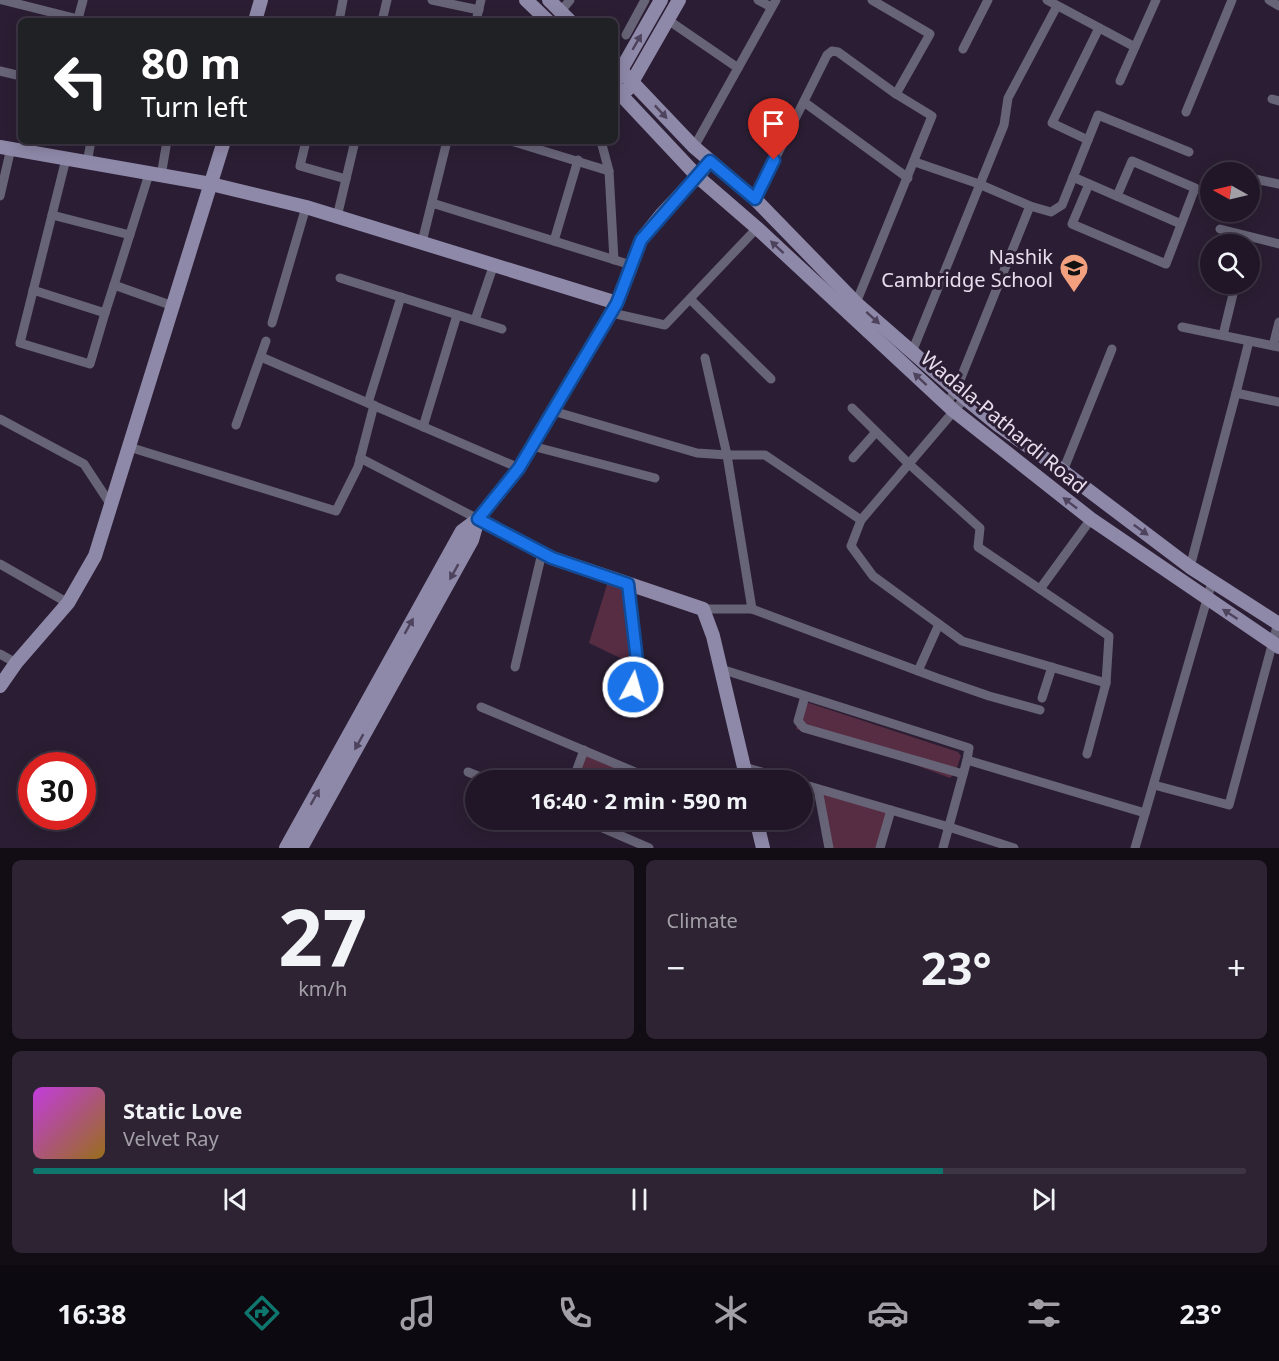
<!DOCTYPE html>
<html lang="en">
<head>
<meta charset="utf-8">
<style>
	body { margin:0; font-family:"Noto Sans",sans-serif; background:#2d2333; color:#f1f3f6; height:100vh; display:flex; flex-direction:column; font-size:22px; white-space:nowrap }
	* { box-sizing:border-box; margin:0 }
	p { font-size:20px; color:#a29fa7 }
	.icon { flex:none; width:33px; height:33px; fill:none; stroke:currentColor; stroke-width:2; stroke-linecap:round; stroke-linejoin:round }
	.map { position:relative; height:848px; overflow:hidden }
	.side { display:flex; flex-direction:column; gap:12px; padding:12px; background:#120c15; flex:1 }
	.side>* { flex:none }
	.top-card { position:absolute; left:18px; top:18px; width:600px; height:126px; border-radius:9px; box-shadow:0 3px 15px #0003,0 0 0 2px #3d3544; background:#202124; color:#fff; overflow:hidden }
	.needle { width:39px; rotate:278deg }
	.buttons { position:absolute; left:1200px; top:162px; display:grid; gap:12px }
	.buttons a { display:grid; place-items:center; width:60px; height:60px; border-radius:50%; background:#201627; box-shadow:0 3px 15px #0003,0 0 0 2px #3d3544; font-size:30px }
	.speed { position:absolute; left:18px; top:752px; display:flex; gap:12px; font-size:30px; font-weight:700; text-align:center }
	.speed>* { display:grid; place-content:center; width:78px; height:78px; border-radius:50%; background:#201627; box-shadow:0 3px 15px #0003,0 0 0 2px #3d3544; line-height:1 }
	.speed .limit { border:9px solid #d22; background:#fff; color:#111 }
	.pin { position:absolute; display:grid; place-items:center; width:51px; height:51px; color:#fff; margin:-62px -26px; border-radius:50% 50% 50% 0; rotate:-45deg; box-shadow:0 0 6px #0007 }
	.pin .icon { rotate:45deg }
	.me { position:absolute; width:66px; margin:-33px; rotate:6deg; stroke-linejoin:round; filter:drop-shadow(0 0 4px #0008) }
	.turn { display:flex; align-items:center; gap:21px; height:126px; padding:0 24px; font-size:27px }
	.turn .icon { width:78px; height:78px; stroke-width:2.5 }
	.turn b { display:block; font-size:42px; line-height:51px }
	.big { font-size:45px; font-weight:700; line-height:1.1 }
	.side .card { flex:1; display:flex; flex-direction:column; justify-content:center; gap:9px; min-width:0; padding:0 21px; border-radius:9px; background:#2d2333 }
	.side .dial { align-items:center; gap:0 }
	.dial b { font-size:78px; line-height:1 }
	.song { display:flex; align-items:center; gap:18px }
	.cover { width:72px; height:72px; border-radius:9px; background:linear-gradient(135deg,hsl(290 70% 55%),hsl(40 70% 35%)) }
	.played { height:6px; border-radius:3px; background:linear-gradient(90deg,#0f766e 75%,#3d3544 75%) }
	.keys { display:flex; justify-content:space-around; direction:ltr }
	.heat { display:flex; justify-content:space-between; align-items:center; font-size:33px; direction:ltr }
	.side .tiles { flex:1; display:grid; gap:12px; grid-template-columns:1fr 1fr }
	.card:last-child { grid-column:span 2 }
	.trip { position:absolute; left:465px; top:770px; width:348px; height:60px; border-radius:30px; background:#201627; box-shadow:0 3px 15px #0003,0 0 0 2px #3d3544; font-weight:700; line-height:60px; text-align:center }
	.tab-bar { display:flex; height:96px; justify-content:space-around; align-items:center; background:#0d0910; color:#a29fa7 }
	.tab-bar .icon { width:42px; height:42px }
	.tab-bar .selected { color:#0f766e }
	.tab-bar b { font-size:27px; color:#f1f3f6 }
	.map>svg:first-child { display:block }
	.green { fill:#562d42 }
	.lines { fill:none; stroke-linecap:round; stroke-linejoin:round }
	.street { stroke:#686478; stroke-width:9 }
	.secondary { stroke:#8f89a9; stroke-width:14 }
	.oneway { fill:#4e435d }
	.route-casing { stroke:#114b97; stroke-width:15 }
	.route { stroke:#1a73e8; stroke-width:10 }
	.labels { text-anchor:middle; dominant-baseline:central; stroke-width:6; stroke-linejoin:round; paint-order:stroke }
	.poi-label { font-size:20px; fill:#e7deed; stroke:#2b1e34; text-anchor:end }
	.street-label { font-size:20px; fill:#e7deed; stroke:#2b1e34 }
</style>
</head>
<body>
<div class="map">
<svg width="1279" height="848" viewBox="0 0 1279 848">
	<rect width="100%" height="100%" fill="#2b1e34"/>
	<g class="green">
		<path d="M609 578 628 584 639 667 589 643Z"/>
		<path d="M803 701 958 752 961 756 955 773 950 778 889 755 796 729Z"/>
		<path d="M584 750 640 774 637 780H573Z"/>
		<path d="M818 789 891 810 880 848H829Z"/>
	</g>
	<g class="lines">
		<g class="street">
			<path d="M2 0 86 21"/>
			<path d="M432 0 479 10"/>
			<path d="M758 0 771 7"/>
			<path d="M1047 0 1135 47 1156 0"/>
			<path d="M1269 0 1279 6"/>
			<path d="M560 12 570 0"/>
			<path d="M78 19 83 0"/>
			<path d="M668 20 738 68"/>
			<path d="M339 21 343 0"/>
			<path d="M382 21 387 0"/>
			<path d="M476 21 481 0"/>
			<path d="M626 35 645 0"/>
			<path d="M963 49 988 0"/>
			<path d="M0 71 21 76"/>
			<path d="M1120 81 1135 47"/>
			<path d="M1272 99 1279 101"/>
			<path d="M804 102 908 178"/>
			<path d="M1186 112 1232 0"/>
			<path d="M1088 140 1052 123 1099 28"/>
			<path d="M306 141 300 166 346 179"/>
			<path d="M511 141 609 171"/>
			<path d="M601 141 609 171 614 260"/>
			<path d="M694 147 776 0"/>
			<path d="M66 159 20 343 90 364 105 313"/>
			<path d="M915 162 979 184 1030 206"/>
			<path d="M87 163 91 141"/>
			<path d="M161 176 167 141"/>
			<path d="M1073 177 1181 224"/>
			<path d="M1250 178 1279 184"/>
			<path d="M1089 184 1072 224 1166 264 1195 188 1132 161 1117 196"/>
			<path d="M0 196 11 148"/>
			<path d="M755 199 827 55 832 51 838 52 896 94"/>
			<path d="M432 203 631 265"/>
			<path d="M52 215 130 235"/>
			<path d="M337 217 355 141"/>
			<path d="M1220 229 1279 244"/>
			<path d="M554 241 578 160"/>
			<path d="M422 242 447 141"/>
			<path d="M340 278 502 329"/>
			<path d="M114 285 149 174"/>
			<path d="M33 290 105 313 114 285 173 306"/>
			<path d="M690 299 771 379"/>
			<path d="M856 303 932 116 896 94 930 34 872 0"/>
			<path d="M612 313 665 325 757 228"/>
			<path d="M475 320 494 264"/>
			<path d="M272 323 306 207"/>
			<path d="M1182 327 1279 347"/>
			<path d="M1223 335 1235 286"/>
			<path d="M1273 346 1279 322"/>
			<path d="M912 352 1004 125 1008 98 1057 6"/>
			<path d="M261 357 519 468"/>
			<path d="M705 358 727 455 752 609"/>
			<path d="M1236 393 1249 341"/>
			<path d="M965 398 861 520 851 546 873 576 962 641 1106 683"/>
			<path d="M368 403 401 297"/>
			<path d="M946 404 956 390 1030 206 1051 212 1062 205 1098 115 1189 152"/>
			<path d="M852 408 909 464 980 528 978 547 1109 636 1106 683 1087 754"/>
			<path d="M553 411 697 453 727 455H765L861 520"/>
			<path d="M0 419 84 464 111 505"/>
			<path d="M236 425 266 341"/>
			<path d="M423 427 457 315"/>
			<path d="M532 446 655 478"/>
			<path d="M129 447 336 511 358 467 374 405"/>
			<path d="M360 458 478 519"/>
			<path d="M853 458 876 432"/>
			<path d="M1063 471 1112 349"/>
			<path d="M0 564 68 603"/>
			<path d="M1190 567 1236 393 1279 402"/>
			<path d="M628 584 638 669 629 705"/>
			<path d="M1040 589 1091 519"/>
			<path d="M703 609H752L937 678 989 696 1040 710"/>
			<path d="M0 654 16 663"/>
			<path d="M515 667 542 553"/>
			<path d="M721 669 969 748 967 760"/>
			<path d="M918 671 939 624"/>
			<path d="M805 696 798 721 804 728 963 774"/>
			<path d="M1042 698 1052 667"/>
			<path d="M481 707 654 780"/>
			<path d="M744 767 789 780"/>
			<path d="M468 772 488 780"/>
			<path d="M573 780 584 750"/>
			<path d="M802 784 949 827 1014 848"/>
			<path d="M1154 785 1229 805 1278 623"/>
			<path d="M818 789 829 848"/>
			<path d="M582 819 649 848"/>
			<path d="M880 848 891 810"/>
			<path d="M943 848 967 760 1145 813"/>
			<path d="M1135 848 1212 582"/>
		</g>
		<g class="secondary">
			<path d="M526 0 548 21"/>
			<path d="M549 0 570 21"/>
			<path d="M255 21 261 0"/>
			<path d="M615 64 694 147 755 199 856 303 965 398 998 425 1063 471 1190 567 1279 624"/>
			<path d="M618 78 621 70 661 0"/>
			<path d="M615 85 623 97 698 177 757 228 954 411 1091 519 1279 647"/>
			<path d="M628 89 679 0"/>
			<path d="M0 147 211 184 306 207 617 303"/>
			<path d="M478 519 552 558 703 609 713 636 747 780"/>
			<path d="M0 686 16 663 68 603 95 556 224 141"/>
			<path d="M756 819 763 848"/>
			<path d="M286 848 462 531 478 519 519 468 617 303 641 240 662 214 703 170"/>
			<path d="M301 848 472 540 478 519"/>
		</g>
	</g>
	<defs><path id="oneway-solid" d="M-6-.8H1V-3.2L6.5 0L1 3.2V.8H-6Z" transform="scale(1.5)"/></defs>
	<g class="oneway">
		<use href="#oneway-solid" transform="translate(637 42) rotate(-60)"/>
		<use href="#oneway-solid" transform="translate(661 112) rotate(47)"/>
		<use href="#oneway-solid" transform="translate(777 247) rotate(-137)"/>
		<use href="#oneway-solid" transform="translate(873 318) rotate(42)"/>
		<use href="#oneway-solid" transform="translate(920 379) rotate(-137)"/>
		<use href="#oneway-solid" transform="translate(1070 503) rotate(-142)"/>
		<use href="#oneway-solid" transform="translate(1141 530) rotate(36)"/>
		<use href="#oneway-solid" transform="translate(454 572) rotate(119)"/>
		<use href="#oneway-solid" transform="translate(1230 614) rotate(-147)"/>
		<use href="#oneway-solid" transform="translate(409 626) rotate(-61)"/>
		<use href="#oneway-solid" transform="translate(359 742) rotate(119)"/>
		<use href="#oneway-solid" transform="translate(315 797) rotate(-61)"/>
	</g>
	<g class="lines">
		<g class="route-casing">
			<path id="route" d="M633 687 638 669 628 584 552 558 478 519 519 468 617 303 641 240 710 161 755 199 774 160"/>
		</g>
		<use href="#route" class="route"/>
	</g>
	<defs>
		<g id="school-pin" transform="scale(1.5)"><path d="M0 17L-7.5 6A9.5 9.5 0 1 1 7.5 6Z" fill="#f2a07e" stroke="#2b1e34"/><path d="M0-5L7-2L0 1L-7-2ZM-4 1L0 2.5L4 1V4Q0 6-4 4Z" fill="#111"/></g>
	</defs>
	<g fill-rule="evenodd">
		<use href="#school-pin" x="1074" y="268"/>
	</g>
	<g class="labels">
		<g class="poi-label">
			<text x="1053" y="256">Nashik<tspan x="1053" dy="23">Cambridge School</tspan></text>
		</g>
		<g class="street-label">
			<text transform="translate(1004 422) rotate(40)">Wadala-Pathardi Road</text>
		</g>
	</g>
</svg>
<div class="buttons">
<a><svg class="needle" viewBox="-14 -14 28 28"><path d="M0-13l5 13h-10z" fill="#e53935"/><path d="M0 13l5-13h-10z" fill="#a29fa7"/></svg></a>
<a><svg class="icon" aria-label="search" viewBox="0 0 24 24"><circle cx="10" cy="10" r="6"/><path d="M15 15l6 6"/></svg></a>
</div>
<div class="speed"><div class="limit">30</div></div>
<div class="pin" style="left:774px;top:160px;background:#d93025"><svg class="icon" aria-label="arrive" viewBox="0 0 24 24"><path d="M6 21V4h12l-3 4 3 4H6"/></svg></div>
<svg class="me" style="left:633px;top:687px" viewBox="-20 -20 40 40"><circle r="17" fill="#1a73e8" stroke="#fff" stroke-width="3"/><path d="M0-11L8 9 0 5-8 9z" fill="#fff"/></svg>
<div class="trip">16:40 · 2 min · 590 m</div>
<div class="top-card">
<div class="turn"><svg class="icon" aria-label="left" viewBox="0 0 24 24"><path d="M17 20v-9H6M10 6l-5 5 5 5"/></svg><div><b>80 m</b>Turn left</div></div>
</div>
</div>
<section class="side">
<div class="tiles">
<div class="card dial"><b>27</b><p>km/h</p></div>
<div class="card"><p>Climate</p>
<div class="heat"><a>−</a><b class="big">23°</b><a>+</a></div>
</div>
<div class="card">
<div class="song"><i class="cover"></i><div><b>Static Love</b><p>Velvet Ray</p></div></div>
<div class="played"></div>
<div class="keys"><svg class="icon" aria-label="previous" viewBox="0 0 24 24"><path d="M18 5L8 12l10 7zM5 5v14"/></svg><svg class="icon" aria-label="pause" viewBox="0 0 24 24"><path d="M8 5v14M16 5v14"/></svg><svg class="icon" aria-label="next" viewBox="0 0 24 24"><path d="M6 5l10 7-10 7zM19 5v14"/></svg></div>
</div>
</div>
</section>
<nav class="tab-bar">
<b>16:38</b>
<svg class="icon selected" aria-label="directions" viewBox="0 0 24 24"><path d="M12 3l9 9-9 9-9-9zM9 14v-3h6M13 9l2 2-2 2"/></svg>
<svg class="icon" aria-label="music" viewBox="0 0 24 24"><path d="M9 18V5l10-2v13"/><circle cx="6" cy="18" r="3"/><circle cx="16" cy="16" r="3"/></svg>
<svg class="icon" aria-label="phone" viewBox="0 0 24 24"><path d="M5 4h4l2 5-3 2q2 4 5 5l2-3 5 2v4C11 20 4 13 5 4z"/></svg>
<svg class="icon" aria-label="climate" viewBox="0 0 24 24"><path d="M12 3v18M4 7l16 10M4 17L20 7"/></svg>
<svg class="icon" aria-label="car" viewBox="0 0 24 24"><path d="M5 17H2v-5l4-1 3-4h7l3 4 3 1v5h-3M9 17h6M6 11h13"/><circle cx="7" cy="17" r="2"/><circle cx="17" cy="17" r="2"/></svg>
<svg class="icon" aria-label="filters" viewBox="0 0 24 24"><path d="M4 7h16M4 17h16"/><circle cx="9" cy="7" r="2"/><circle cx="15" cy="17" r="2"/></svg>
<b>23°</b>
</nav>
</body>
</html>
